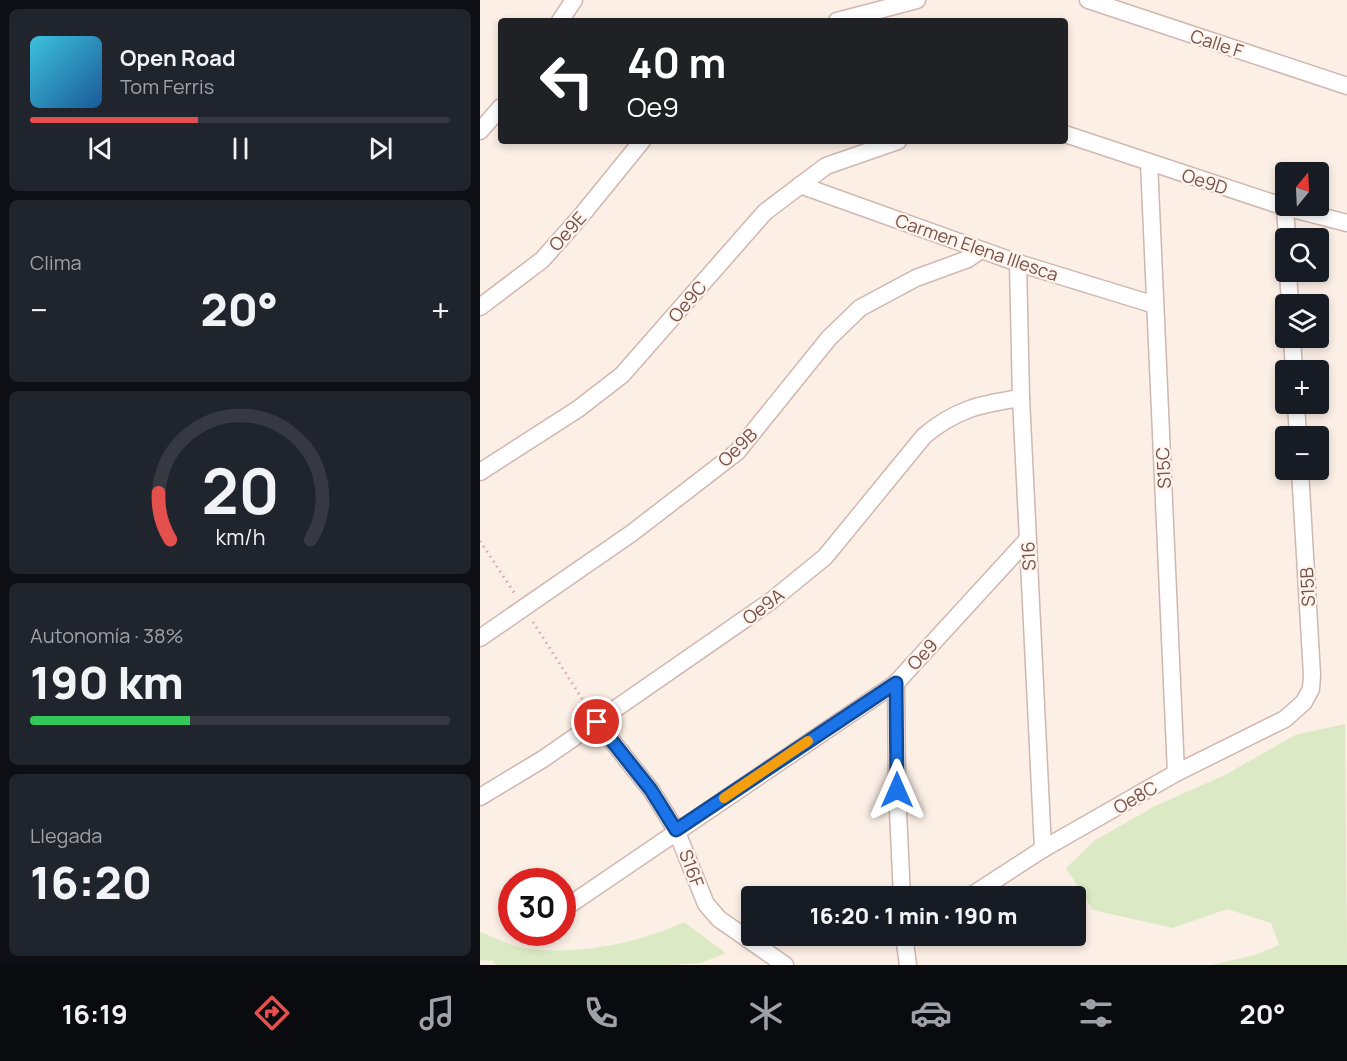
<!DOCTYPE html>
<html lang="es">
<head>
<meta charset="utf-8">
<style>
	body { margin:0; font-family:Manrope,sans-serif; background:#20242c; color:#f1f3f6; height:100vh; display:flex; flex-direction:column; font-size:22px; white-space:nowrap }
	* { box-sizing:border-box; margin:0 }
	p { font-size:20px; color:#9ea1a6 }
	.icon { flex:none; width:33px; height:33px; fill:none; stroke:currentColor; stroke-width:2; stroke-linecap:round; stroke-linejoin:round }
	.map { position:relative; flex:1; overflow:hidden }
	.drawer { display:flex; flex-direction:column; gap:9px; padding:9px; background:#0d0f14; width:480px }
	.drawer>* { flex:none }
	.top-card { position:absolute; left:18px; top:18px; width:570px; height:126px; border-radius:6px; box-shadow:0 3px 9px #0003; background:#202124; color:#fff; overflow:hidden }
	.needle { width:39px; rotate:18deg }
	.buttons { position:absolute; left:795px; top:162px; display:grid; gap:12px }
	.buttons a { display:grid; place-items:center; width:54px; height:54px; border-radius:6px; background:#171b24; box-shadow:0 3px 9px #0003; font-size:30px }
	.speed { position:absolute; left:18px; top:868px; display:flex; gap:12px; font-size:30px; font-weight:700; text-align:center }
	.speed>* { display:grid; place-content:center; width:78px; height:78px; border-radius:50%; background:#171b24; box-shadow:0 3px 9px #0003; line-height:1 }
	.speed .limit { border:9px solid #d22; background:#fff; color:#111 }
	.pin { position:absolute; display:grid; place-items:center; width:51px; height:51px; color:#fff; margin:-26px; border:3px solid #fff; border-radius:50%; box-shadow:0 2px 6px #0007 }
	.me { position:absolute; width:66px; margin:-33px; rotate:0deg; stroke-linejoin:round; filter:drop-shadow(0 0 4px #0008) }
	.turn { display:flex; align-items:center; gap:21px; height:126px; padding:0 30px; font-size:27px }
	.turn .icon { width:78px; height:78px; stroke-width:2.5 }
	.turn b { display:block; font-size:42px; line-height:51px }
	.big { font-size:45px; font-weight:800; line-height:1.1 }
	.drawer .tile { flex:1; display:flex; flex-direction:column; justify-content:center; gap:9px; min-width:0; padding:0 21px; border-radius:9px; background:#20242c }
	.drawer .dial { align-items:center; gap:0 }
	.dial svg { height:156px; overflow:visible; fill:none; stroke:#363941; stroke-width:7; stroke-linecap:round; text-anchor:middle }
	.dial text { fill:#f1f3f6; stroke:none }
	.song { display:flex; align-items:center; gap:18px }
	.cover { width:72px; height:72px; border-radius:9px; background:linear-gradient(135deg,hsl(190 70% 55%),hsl(210 70% 35%)) }
	.played { height:6px; border-radius:3px; background:linear-gradient(90deg,#e4504d 40%,#363941 40%) }
	.keys { display:flex; justify-content:space-around; direction:ltr }
	.heat { display:flex; justify-content:space-between; align-items:center; font-size:33px; direction:ltr }
	.charge { height:9px; border-radius:4px; background:linear-gradient(90deg,#34c759 38%,#363941 0) }
	.trip { position:absolute; left:261px; top:886px; width:345px; height:60px; border-radius:6px; background:#171b24; box-shadow:0 3px 9px #0003; font-weight:800; line-height:60px; text-align:center }
	.tab-bar { display:flex; height:96px; justify-content:space-around; align-items:center; background:#090b0e; color:#9ea1a6 }
	.tab-bar .icon { width:42px; height:42px }
	.tab-bar .current { color:#e4504d }
	.tab-bar b { font-size:27px; color:#f1f3f6 }
	main { display:flex; flex:1; min-height:0 }
	.map>svg:first-child { display:block }
	.green { fill:#dbeac4 }
	.lines { fill:none; stroke-linecap:round; stroke-linejoin:round }
	.street-casing { stroke:#d0b7af; stroke-width:19 }
	.path { stroke:#d6aba1; stroke-width:3; stroke-dasharray:1.5 4.5; stroke-linecap:butt }
	.street { stroke:#fff; stroke-width:16 }
	.route-casing { stroke:#114b97; stroke-width:15 }
	.route { stroke:#1a73e8; stroke-width:10 }
	.slow { stroke:#f59e0b; stroke-width:10 }
	.labels { text-anchor:middle; dominant-baseline:central; stroke-width:4.5; stroke-linejoin:round; paint-order:stroke }
	.street-label { font-size:18px; fill:#75514b; stroke:#fff4ec }
</style>
</head>
<body>
<main>
<section class="drawer">
<div class="tile">
<div class="song"><i class="cover"></i><div><b>Open Road</b><p>Tom Ferris</p></div></div>
<div class="played"></div>
<div class="keys"><svg class="icon" aria-label="previous" viewBox="0 0 24 24"><path d="M18 5L8 12l10 7zM5 5v14"/></svg><svg class="icon" aria-label="pause" viewBox="0 0 24 24"><path d="M8 5v14M16 5v14"/></svg><svg class="icon" aria-label="next" viewBox="0 0 24 24"><path d="M6 5l10 7-10 7zM19 5v14"/></svg></div>
</div>
<div class="tile"><p>Clima</p>
<div class="heat"><a>−</a><b class="big">20°</b><a>+</a></div>
</div>
<div class="tile dial"><svg viewBox="0 0 100 80">
<path d="M14 69A42 42 0 1 1 86 69"/>
<path d="M14 69A42 42 0 0 1 8 45" stroke="#e4504d"/>
<text x="50" y="56" font-size="32" font-weight="700">20</text>
<text x="50" y="72" font-size="11">km/h</text>
</svg></div>
<div class="tile"><p>Autonomía · 38%</p><b class="big">190 km</b><div class="charge"></div></div>
<div class="tile"><p>Llegada</p><b class="big">16:20</b></div>
</section>
<div class="map">
<svg width="867" height="965" viewBox="0 0 867 965">
	<rect width="100%" height="100%" fill="#fcefe6"/>
	<g class="green">
		<path d="M865 724 867 965H732L775 955 799 945 791 923 747 909 693 928 613 910 586 868 614 841 675 806 745 775 815 735Z"/>
		<path d="M204 922 246 953 221 963 191 965H16L13 961 0 960V932C14 937 29 945 44 948 96 956 156 944 204 922Z"/>
	</g>
	<g class="lines">
		<g class="street-casing">
			<g id="street">
				<path d="M608 0 867 86"/>
				<path d="M80 21 94 0"/>
				<path d="M357 21 437 0"/>
				<path d="M0 131 21 107"/>
				<path d="M585 134 805 207 867 223"/>
				<path d="M669 162 696 773"/>
				<path d="M320 185 538 263 675 305"/>
				<path d="M805 207 807 238"/>
				<path d="M538 263 541 398 563 849"/>
				<path d="M808 272 810 304"/>
				<path d="M0 307 62 260 101 216 162 141"/>
				<path d="M812 338 814 370"/>
				<path d="M816 404 818 436"/>
				<path d="M0 472 98 409 142 375 285 212 346 166 418 141"/>
				<path d="M0 638 152 533 257 452 349 338 380 308 436 278 488 259 501 250"/>
				<path d="M416 683 417 790 422 897"/>
				<path d="M117 722 171 790 196 830 226 904 239 919 305 965"/>
				<path d="M0 797 63 759 291 601 345 557 444 436C476 409 501 404 541 398"/>
				<path d="M489 897 563 849 696 773 805 719 824 702 831 689 832 675 820 470"/>
				<path d="M82 910 416 683 547 540"/>
				<path d="M424 936 428 965"/>
			</g>
		</g>
		<g class="path">
			<path d="M0 541 35 594"/>
			<path d="M53 622 108 708"/>
		</g>
		<use href="#street" class="street"/>
	</g>
	<g class="lines">
		<g class="route-casing">
			<path id="route" d="M117 722 171 790 196 830 416 683 417 790"/>
		</g>
		<use href="#route" class="route"/>
		<path class="slow" d="M244 798 328 741"/>
	</g>
	<g class="labels">
		<g class="street-label">
			<text transform="translate(737 43) rotate(18)">Calle F</text>
			<text transform="translate(725 181) rotate(18)">Oe9D</text>
			<text transform="translate(87 231) rotate(-48)">Oe9E</text>
			<text transform="translate(497 247) rotate(19)">Carmen Elena Illesca</text>
			<text transform="translate(207 301) rotate(-50)">Oe9C</text>
			<text transform="translate(257 447) rotate(-44)">Oe9B</text>
			<text transform="translate(683 468) rotate(-93)">S15C</text>
			<text transform="translate(548 556) rotate(-93)">S16</text>
			<text transform="translate(827 587) rotate(-93)">S15B</text>
			<text transform="translate(283 606) rotate(-37)">Oe9A</text>
			<text transform="translate(442 654) rotate(-47)">Oe9</text>
			<text transform="translate(655 797) rotate(-30)">Oe8C</text>
			<text transform="translate(212 868) rotate(70)">S16F</text>
		</g>
	</g>
</svg>
<div class="buttons">
<a><svg class="needle" viewBox="-14 -14 28 28"><path d="M0-13l5 13h-10z" fill="#e53935"/><path d="M0 13l5-13h-10z" fill="#9ea1a6"/></svg></a>
<a><svg class="icon" aria-label="search" viewBox="0 0 24 24"><circle cx="10" cy="10" r="6"/><path d="M15 15l6 6"/></svg></a>
<a><svg class="icon" aria-label="layers" viewBox="0 0 24 24"><path d="M12 4l9 5-9 5-9-5zM3 14l9 5 9-5"/></svg></a>
<a>+</a>
<a>−</a>
</div>
<div class="speed"><div class="limit">30</div></div>
<div class="pin" style="left:117px;top:722px;background:#d93025"><svg class="icon" aria-label="arrive" viewBox="0 0 24 24"><path d="M6 21V4h12l-3 4 3 4H6"/></svg></div>
<svg class="me" style="left:417px;top:790px" viewBox="-20 -20 40 40"><path d="M0-17L14 15 0 8-14 15z" fill="#1a73e8" stroke="#fff" stroke-width="4"/></svg>
<div class="trip">16:20 · 1 min · 190 m</div>
<div class="top-card">
<div class="turn"><svg class="icon" aria-label="left" viewBox="0 0 24 24"><path d="M17 20v-9H6M10 6l-5 5 5 5"/></svg><div><b>40 m</b>Oe9</div></div>
</div>
</div>
</main>
<nav class="tab-bar">
<b>16:19</b>
<svg class="icon current" aria-label="directions" viewBox="0 0 24 24"><path d="M12 3l9 9-9 9-9-9zM9 14v-3h6M13 9l2 2-2 2"/></svg>
<svg class="icon" aria-label="music" viewBox="0 0 24 24"><path d="M9 18V5l10-2v13"/><circle cx="6" cy="18" r="3"/><circle cx="16" cy="16" r="3"/></svg>
<svg class="icon" aria-label="phone" viewBox="0 0 24 24"><path d="M5 4h4l2 5-3 2q2 4 5 5l2-3 5 2v4C11 20 4 13 5 4z"/></svg>
<svg class="icon" aria-label="climate" viewBox="0 0 24 24"><path d="M12 3v18M4 7l16 10M4 17L20 7"/></svg>
<svg class="icon" aria-label="car" viewBox="0 0 24 24"><path d="M5 17H2v-5l4-1 3-4h7l3 4 3 1v5h-3M9 17h6M6 11h13"/><circle cx="7" cy="17" r="2"/><circle cx="17" cy="17" r="2"/></svg>
<svg class="icon" aria-label="filters" viewBox="0 0 24 24"><path d="M4 7h16M4 17h16"/><circle cx="9" cy="7" r="2"/><circle cx="15" cy="17" r="2"/></svg>
<b>20°</b>
</nav>
</body>
</html>
